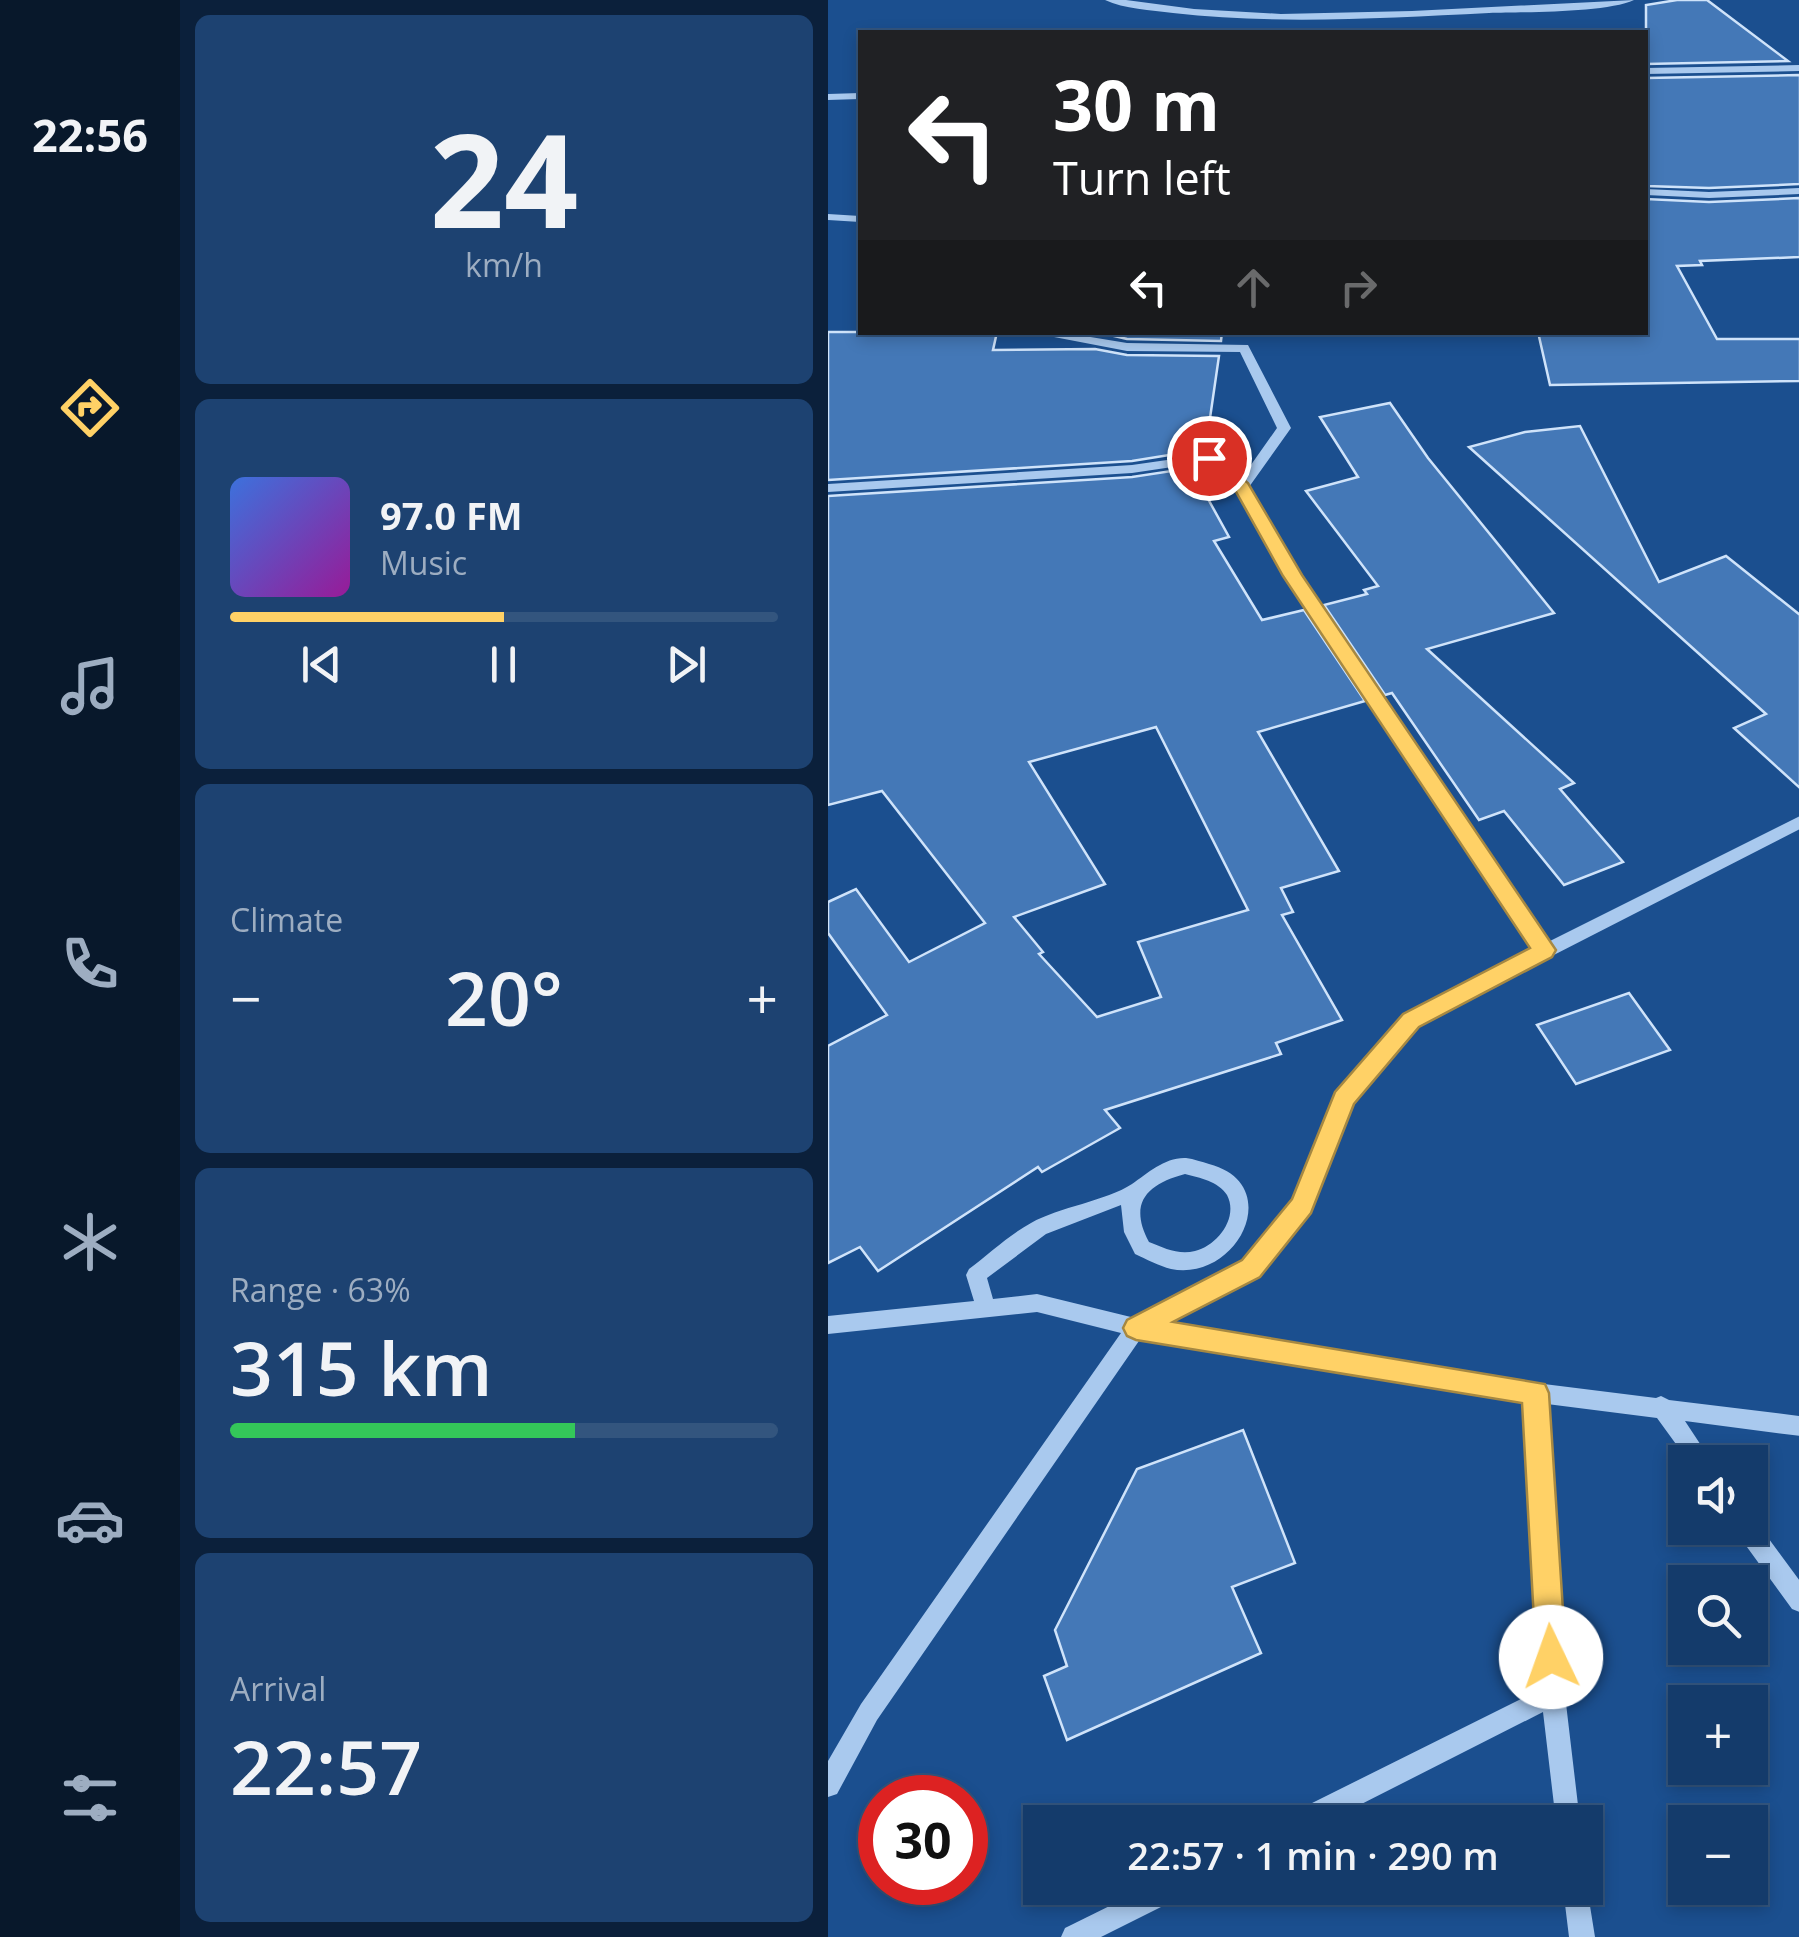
<!DOCTYPE html>
<html lang="en">
<head>
<meta charset="utf-8">
<style>
	body { margin:0; font-family:"Open Sans",sans-serif; background:#1d4271; color:#f1f3f6; height:100vh; display:flex; flex-direction:column; font-size:38px; white-space:nowrap }
	* { box-sizing:border-box; margin:0 }
	p { font-size:32px; color:#9dadc1 }
	.icon { flex:none; width:55px; height:55px; fill:none; stroke:currentColor; stroke-width:2; stroke-linecap:round; stroke-linejoin:round }
	.map { position:relative; flex:1; overflow:hidden }
	.sheet { display:flex; flex-direction:column; gap:15px; padding:15px; background:#0b203b; width:648px }
	.sheet>* { flex:none }
	.top-card { position:absolute; left:30px; top:30px; width:790px; height:305px; border-radius:0px; box-shadow:0 5px 15px #0003,0 0 0 2px #33557e; background:#202124; color:#fff; overflow:hidden }
	.tools { position:absolute; left:840px; top:1445px; display:grid; gap:20px }
	.tools a { display:grid; place-items:center; width:100px; height:100px; border-radius:0px; background:#143b6b; box-shadow:0 5px 15px #0003,0 0 0 2px #33557e; font-size:50px }
	.speed { position:absolute; left:30px; top:1775px; display:flex; gap:20px; font-size:50px; font-weight:700; text-align:center }
	.speed>* { display:grid; place-content:center; width:130px; height:130px; border-radius:50%; background:#143b6b; box-shadow:0 5px 15px #0003,0 0 0 2px #33557e; line-height:1 }
	.speed .limit { border:15px solid #d22; background:#fff; color:#111 }
	.pin { position:absolute; display:grid; place-items:center; width:85px; height:85px; color:#fff; margin:-42px; border:5px solid #fff; border-radius:50%; box-shadow:0 2px 10px #0007 }
	.me { position:absolute; width:110px; margin:-55px; rotate:357deg; stroke-linejoin:round; filter:drop-shadow(0 0 8px #0008) }
	.turn { display:flex; align-items:center; gap:35px; height:210px; padding:0 30px; font-size:45px }
	.turn .icon { width:130px; height:130px; stroke-width:2.5 }
	.turn b { display:block; font-size:70px; line-height:85px }
	.lanes { display:flex; align-items:center; height:95px; padding:0 30px; background:#0003; justify-content:center; gap:50px; direction:ltr }
	.lanes .off { opacity:.35 }
	.big { font-size:75px; font-weight:600; line-height:1.1 }
	.sheet .tile { flex:1; display:flex; flex-direction:column; justify-content:center; gap:15px; min-width:0; padding:0 35px; border-radius:15px; background:#1d4271 }
	.sheet .dial { align-items:center; gap:0 }
	.dial b { font-size:130px; line-height:1 }
	.song { display:flex; align-items:center; gap:30px }
	.cover { width:120px; height:120px; border-radius:15px; background:linear-gradient(135deg,hsl(220 70% 55%),hsl(300 70% 35%)) }
	.played { height:10px; border-radius:5px; background:linear-gradient(90deg,#ffd166 50%,#33557e 50%) }
	.keys { display:flex; justify-content:space-around; direction:ltr }
	.heat { display:flex; justify-content:space-between; align-items:center; font-size:55px; direction:ltr }
	.charge { height:15px; border-radius:8px; background:linear-gradient(90deg,#34c759 63%,#33557e 0) }
	.trip { position:absolute; left:195px; top:1805px; width:580px; height:100px; border-radius:0px; background:#143b6b; box-shadow:0 5px 15px #0003,0 0 0 2px #33557e; font-weight:600; line-height:100px; text-align:center }
	main { display:flex; flex:1; min-height:0 }
	.tab-bar { display:flex; flex-direction:column; width:180px; justify-content:space-around; align-items:center; background:#08182b; color:#9dadc1 }
	.tab-bar .icon { width:70px; height:70px }
	.tab-bar .active { color:#ffd166 }
	.tab-bar b { font-size:45px; color:#f1f3f6 }
	.map>svg:first-child { display:block }
	.building { fill:#4478b7; stroke:#cfe3fa; stroke-width:2.5; fill-rule:evenodd }
	.lines { fill:none; stroke-linecap:round; stroke-linejoin:round }
	.minor { fill:#a9c9ee; fill-rule:evenodd }
	.route { fill:#ffd166; stroke:#a68842; stroke-width:2.5 }
</style>
</head>
<body>
<main>
<nav class="tab-bar">
<b>22:56</b>
<svg class="icon active" aria-label="directions" viewBox="0 0 24 24"><path d="M12 3l9 9-9 9-9-9zM9 14v-3h6M13 9l2 2-2 2"/></svg>
<svg class="icon" aria-label="music" viewBox="0 0 24 24"><path d="M9 18V5l10-2v13"/><circle cx="6" cy="18" r="3"/><circle cx="16" cy="16" r="3"/></svg>
<svg class="icon" aria-label="phone" viewBox="0 0 24 24"><path d="M5 4h4l2 5-3 2q2 4 5 5l2-3 5 2v4C11 20 4 13 5 4z"/></svg>
<svg class="icon" aria-label="climate" viewBox="0 0 24 24"><path d="M12 3v18M4 7l16 10M4 17L20 7"/></svg>
<svg class="icon" aria-label="car" viewBox="0 0 24 24"><path d="M5 17H2v-5l4-1 3-4h7l3 4 3 1v5h-3M9 17h6M6 11h13"/><circle cx="7" cy="17" r="2"/><circle cx="17" cy="17" r="2"/></svg>
<svg class="icon" aria-label="filters" viewBox="0 0 24 24"><path d="M4 7h16M4 17h16"/><circle cx="9" cy="7" r="2"/><circle cx="15" cy="17" r="2"/></svg>
</nav>
<section class="sheet">
<div class="tile dial"><b>24</b><p>km/h</p></div>
<div class="tile">
<div class="song"><i class="cover"></i><div><b>97.0 FM</b><p>Music</p></div></div>
<div class="played"></div>
<div class="keys"><svg class="icon" aria-label="previous" viewBox="0 0 24 24"><path d="M18 5L8 12l10 7zM5 5v14"/></svg><svg class="icon" aria-label="pause" viewBox="0 0 24 24"><path d="M8 5v14M16 5v14"/></svg><svg class="icon" aria-label="next" viewBox="0 0 24 24"><path d="M6 5l10 7-10 7zM19 5v14"/></svg></div>
</div>
<div class="tile"><p>Climate</p>
<div class="heat"><a>−</a><b class="big">20°</b><a>+</a></div>
</div>
<div class="tile"><p>Range · 63%</p><b class="big">315 km</b><div class="charge"></div></div>
<div class="tile"><p>Arrival</p><b class="big">22:57</b></div>
</section>
<div class="map">
<svg width="972" height="1937" viewBox="0 0 972 1937">
	<rect width="100%" height="100%" fill="#1b4f8f"/>
	<g class="building">
		<path d="M849 0H879L960 61 818 64V5Z"/>
		<path d="M972 75V184L881 188 818 186V78Z"/>
		<path d="M972 198V257L872 261 874 265 849 266 889 339H972V381L722 385 710 332H818V199L881 202Z"/>
		<path d="M0 332H169L165 350 267 349 299 355 391 356 381 425 391 447 304 461 0 480Z"/>
		<path d="M269 332H394L393 341 299 339Z"/>
		<path d="M562 403 600 458 726 613 599 649 746 783 732 789 795 862 736 885 676 811 651 820 564 693 557 695 496 605 539 594 536 590 550 586 478 491 530 477 492 417Z"/>
		<path d="M752 426 831 582 898 556 972 615V788L906 728 938 714 641 447 697 432Z"/>
		<path d="M363 468 401 537 386 541 434 620 476 610 537 701 430 732 511 871 453 888 465 912 454 915 514 1020 448 1043 453 1054 277 1110 292 1128 214 1172 210 1167 50 1271 32 1247 0 1263V1046L59 1015 0 933V902L28 889 81 962 157 923 54 791 0 805V496L304 477ZM328 727 420 910 310 942 333 997 269 1017 211 954 215 952 186 917 277 884 201 762Z"/>
		<path d="M801 993 842 1050 748 1084 709 1025Z"/>
		<path d="M415 1430 467 1563 404 1587 433 1653 239 1740 216 1676 239 1666 227 1630 309 1469Z"/>
	</g>
	<g class="lines">
		<g class="minor">
			<path d="M277 0H298L366 9 453 14 584 11 806 0C778 13 695 12 661 13 556 18 450 25 345 13 323 10 296 9 277 0Z"/>
			<path d="M972 65V71L818 74V68Z"/>
			<path d="M32 93V99L0 100V94Z"/>
			<path d="M972 188V194L881 198 818 195V189L881 192Z"/>
			<path d="M0 214 32 216V222L0 220Z"/>
			<path d="M200 332H232L299 343 420 345 463 428 421 487 472 576 720 942 972 816V829L589 1025 524 1103 481 1211 430 1274 336 1323 708 1383 828 1398 833 1396 841 1400 972 1416V1436L857 1421 884 1462H861L829 1418 719 1404 737 1695 752 1822H728L715 1712 498 1822H461L464 1813 713 1689 698 1401 313 1338 49 1720 9 1794 0 1797V1761L33 1704 293 1333 209 1312 0 1334V1316L146 1301 138 1275 141 1269C161 1254 181 1235 203 1223 231 1207 278 1201 304 1184 320 1173 337 1157 358 1158 366 1159 374 1162 381 1164 458 1184 410 1282 343 1269 331 1266 318 1259 307 1254L296 1232 293 1205 218 1234 159 1278 165 1299 209 1294 307 1318 416 1262 466 1200 509 1094 577 1015 706 949 458 576 409 489 378 462 304 473 0 492V484L304 465 381 454 413 479 449 428 412 352 299 351ZM357 1174C372 1178 390 1181 399 1195 411 1218 389 1246 367 1251 350 1255 336 1248 321 1242 300 1203 319 1184 357 1174Z"/>
			<path d="M922 1519 927 1520 972 1581V1612L964 1609 911 1536 908 1528H922Z"/>
			<path d="M758 1881 767 1937H741L735 1888H758Z"/>
			<path d="M318 1888H357L353 1897 273 1937H233L237 1928Z"/>
		</g>
	</g>
	<path class="route" d="M381 453 420 483 474 575 728 950 724 957 591 1027 526 1104 483 1213 432 1277 345 1322 717 1384 721 1393 738 1657 733 1668 723 1672 712 1668 708 1657 694 1403 308 1340 299 1336 295 1328 299 1320 414 1260 464 1199 507 1092 575 1014 702 948 455 576 407 490 373 458Z"/>
</svg>
<div class="tools">
<a><svg class="icon" aria-label="sound" viewBox="0 0 24 24"><path d="M4 9h4l5-4v14l-5-4H4zM17 9q2 3 0 6"/></svg></a>
<a><svg class="icon" aria-label="search" viewBox="0 0 24 24"><circle cx="10" cy="10" r="6"/><path d="M15 15l6 6"/></svg></a>
<a>+</a>
<a>−</a>
</div>
<div class="speed"><div class="limit">30</div></div>
<div class="pin" style="left:381px;top:458px;background:#d93025"><svg class="icon" aria-label="arrive" viewBox="0 0 24 24"><path d="M6 21V4h12l-3 4 3 4H6"/></svg></div>
<svg class="me" style="left:723px;top:1657px" viewBox="-20 -20 40 40"><circle r="19" fill="#fff"/><path d="M0-13L10 11 0 6-10 11z" fill="#ffd166"/></svg>
<div class="trip">22:57 · 1 min · 290 m</div>
<div class="top-card">
<div class="turn"><svg class="icon" aria-label="left" viewBox="0 0 24 24"><path d="M17 20v-9H6M10 6l-5 5 5 5"/></svg><div><b>30 m</b>Turn left</div></div>
<div class="lanes"><svg class="icon" aria-label="left" viewBox="0 0 24 24"><path d="M17 20v-9H6M10 6l-5 5 5 5"/></svg><svg class="icon off" aria-label="ahead" viewBox="0 0 24 24"><path d="M12 20V5M6 11l6-6 6 6"/></svg><svg class="icon off" aria-label="right" viewBox="0 0 24 24"><path d="M7 20v-9h11M14 6l5 5-5 5"/></svg></div>
</div>
</div>
</main>
</body>
</html>
